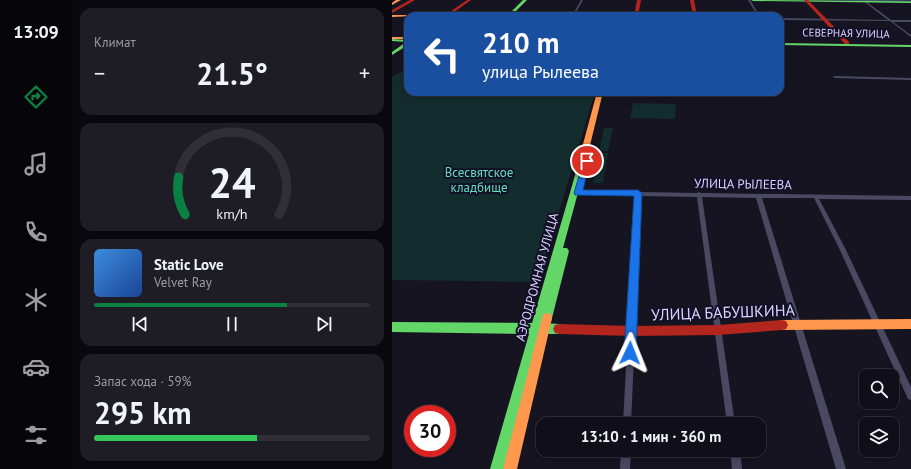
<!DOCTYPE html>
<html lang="ru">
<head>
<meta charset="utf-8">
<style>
	body { margin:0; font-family:"PT Sans",sans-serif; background:#1e1d26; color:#f1f3f6; height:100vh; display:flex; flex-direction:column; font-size:15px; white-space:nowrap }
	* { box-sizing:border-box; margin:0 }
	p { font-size:13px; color:#9c9ca2 }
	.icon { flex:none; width:22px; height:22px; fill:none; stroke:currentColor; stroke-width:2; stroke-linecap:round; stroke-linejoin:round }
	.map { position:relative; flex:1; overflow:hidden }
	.details { display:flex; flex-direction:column; gap:8px; padding:8px; background:#09080e; width:320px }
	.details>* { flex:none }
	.hud { position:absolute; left:12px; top:12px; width:380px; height:84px; border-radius:12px; box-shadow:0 2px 10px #0003,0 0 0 1px #302f38; background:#1a4fa0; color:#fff; overflow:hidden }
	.controls { position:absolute; left:467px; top:369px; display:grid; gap:8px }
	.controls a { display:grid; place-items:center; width:40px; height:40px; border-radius:8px; background:#100f19; box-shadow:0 2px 10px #0003,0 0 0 1px #302f38; font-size:20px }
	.speed { position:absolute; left:12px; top:405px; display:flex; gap:8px; font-size:20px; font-weight:700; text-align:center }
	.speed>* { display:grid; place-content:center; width:52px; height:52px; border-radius:50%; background:#100f19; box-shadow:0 2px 10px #0003,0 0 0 1px #302f38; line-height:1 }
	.speed .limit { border:6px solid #d22; background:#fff; color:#111 }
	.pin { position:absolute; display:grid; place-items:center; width:34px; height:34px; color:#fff; margin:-17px; border:2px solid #fff; border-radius:50%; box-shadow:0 1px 4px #0007 }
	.me { position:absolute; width:44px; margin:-22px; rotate:2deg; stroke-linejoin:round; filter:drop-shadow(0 0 3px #0008) }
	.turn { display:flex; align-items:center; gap:14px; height:84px; padding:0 12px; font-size:18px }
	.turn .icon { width:52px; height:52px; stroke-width:2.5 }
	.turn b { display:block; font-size:28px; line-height:34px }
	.big { font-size:30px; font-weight:700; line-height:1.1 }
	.details .tile { flex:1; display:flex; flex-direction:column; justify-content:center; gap:6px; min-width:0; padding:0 14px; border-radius:12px; background:#1e1d26 }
	.details .dial { align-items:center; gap:0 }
	.dial svg { height:104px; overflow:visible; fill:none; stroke:#302f38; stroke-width:7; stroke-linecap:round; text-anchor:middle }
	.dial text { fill:#f1f3f6; stroke:none }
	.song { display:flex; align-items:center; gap:12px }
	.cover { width:48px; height:48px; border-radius:6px; background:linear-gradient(135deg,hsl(210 70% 55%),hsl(220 70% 35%)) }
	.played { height:4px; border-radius:2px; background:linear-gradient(90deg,#0b8043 70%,#302f38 70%) }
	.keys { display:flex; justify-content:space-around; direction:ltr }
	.heat { display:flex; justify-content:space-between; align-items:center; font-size:22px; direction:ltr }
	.charge { height:6px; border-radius:3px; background:linear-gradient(90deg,#34c759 59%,#302f38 0) }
	.trip { position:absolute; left:144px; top:417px; width:230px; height:40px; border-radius:12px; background:#100f19; box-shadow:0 2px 10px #0003,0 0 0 1px #302f38; font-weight:700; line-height:40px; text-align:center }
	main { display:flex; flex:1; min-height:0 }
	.tabs { display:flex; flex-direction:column; width:72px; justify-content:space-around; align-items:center; background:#06060a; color:#9c9ca2 }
	.tabs .icon { width:28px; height:28px }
	.tabs .active { color:#0b8043 }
	.tabs b { font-size:18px; color:#f1f3f6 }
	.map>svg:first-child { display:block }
	.green { fill:#132c2d }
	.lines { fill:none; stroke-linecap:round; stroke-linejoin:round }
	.street { fill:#4a4962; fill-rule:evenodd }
	.fast { fill:#63d668; fill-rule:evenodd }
	.slow { fill:#ff974d; fill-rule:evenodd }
	.jam { fill:#b3261e; fill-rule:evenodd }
	.tram { stroke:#43596b; stroke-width:1 }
	.route { fill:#1a73e8; stroke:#114b97 }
	.labels { text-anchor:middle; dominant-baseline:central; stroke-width:4; stroke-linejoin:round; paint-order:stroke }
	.far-street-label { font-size:11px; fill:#d9d4ff; stroke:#130f26 }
	.park-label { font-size:13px; fill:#5fe0c0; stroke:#130f26 }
	.street-label { font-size:13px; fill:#d9d4ff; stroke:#130f26 }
	.near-street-label { font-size:16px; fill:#d9d4ff; stroke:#130f26 }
</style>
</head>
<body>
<main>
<nav class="tabs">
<b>13:09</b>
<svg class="icon active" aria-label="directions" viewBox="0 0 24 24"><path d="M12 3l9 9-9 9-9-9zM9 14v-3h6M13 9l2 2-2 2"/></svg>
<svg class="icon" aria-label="music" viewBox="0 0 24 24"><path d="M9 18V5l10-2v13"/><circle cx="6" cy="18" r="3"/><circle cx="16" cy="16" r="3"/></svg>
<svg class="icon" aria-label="phone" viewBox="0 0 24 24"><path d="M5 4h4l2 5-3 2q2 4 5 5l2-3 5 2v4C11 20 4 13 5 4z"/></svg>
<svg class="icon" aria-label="climate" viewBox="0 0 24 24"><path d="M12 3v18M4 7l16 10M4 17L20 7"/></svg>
<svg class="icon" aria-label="car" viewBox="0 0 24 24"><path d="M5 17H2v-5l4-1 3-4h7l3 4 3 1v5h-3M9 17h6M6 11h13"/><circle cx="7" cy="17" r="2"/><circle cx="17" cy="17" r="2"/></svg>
<svg class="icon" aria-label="filters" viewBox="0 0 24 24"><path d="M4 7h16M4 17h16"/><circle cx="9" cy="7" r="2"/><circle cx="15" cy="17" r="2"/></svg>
</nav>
<section class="details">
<div class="tile"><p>Климат</p>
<div class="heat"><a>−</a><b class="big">21.5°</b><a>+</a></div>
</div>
<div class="tile dial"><svg viewBox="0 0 100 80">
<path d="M14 69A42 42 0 1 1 86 69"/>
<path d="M14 69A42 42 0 0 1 9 40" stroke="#0b8043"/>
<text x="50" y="56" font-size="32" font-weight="700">24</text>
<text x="50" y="72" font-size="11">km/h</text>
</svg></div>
<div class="tile">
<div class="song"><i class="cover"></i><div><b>Static Love</b><p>Velvet Ray</p></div></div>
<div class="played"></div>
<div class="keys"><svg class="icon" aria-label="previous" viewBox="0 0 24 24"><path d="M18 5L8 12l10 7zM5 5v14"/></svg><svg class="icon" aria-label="pause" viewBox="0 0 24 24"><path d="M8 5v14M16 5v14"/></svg><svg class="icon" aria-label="next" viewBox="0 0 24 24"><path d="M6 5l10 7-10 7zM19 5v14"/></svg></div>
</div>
<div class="tile"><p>Запас хода · 59%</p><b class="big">295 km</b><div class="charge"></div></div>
</section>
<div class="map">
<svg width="519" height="469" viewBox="0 0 519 469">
	<rect width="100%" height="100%" fill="#161421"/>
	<g class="green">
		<path d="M16 67V92H203L146 282 0 280V77Z"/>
		<path d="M241 103 284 104 283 119 238 118Z"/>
		<path d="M212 128H221L216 151H207Z"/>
		<path d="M207 153H216L211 183H201Z"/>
	</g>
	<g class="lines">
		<g class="street">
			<path d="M189 0H191L182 16H180Z"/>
			<path d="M356 0H358L368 16H366Z"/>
			<path d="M470 0H472L499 20H519V22H501L519 35V37L498 21 388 20V18L496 20Z"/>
			<path d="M442 76 519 78V80L443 78 441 77Z"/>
			<path d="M182 191 244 192 246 191 248 192 305 193 307 192 309 193 519 196V200L427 199 453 248 519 387V400L516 399 447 248 422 198H370L454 469H444L364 198 310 197 343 424H335L305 197 249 196 239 424H231L243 196 180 194 179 193 180 192Z"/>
			<path d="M229 450H239L238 469H228Z"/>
			<path d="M338 450H348L350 469H340Z"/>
		</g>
		<g class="fast">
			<path d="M131 0H135L119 16H115Z"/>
			<path d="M359 0 519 1V3L361 1Z"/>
			<path d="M0 39 16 40V45L0 55V52L14 42 0 41Z"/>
			<path d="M388 43 519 45V47L388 45Z"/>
			<path d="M184 172H190L191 174 171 248H175L177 251 160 318 159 322 155 323 151 322V323L167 324 171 325 173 329 171 333 167 334H148L112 469H98L137 334 0 332V322L140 323Z"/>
		</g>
		<g class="slow">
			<path d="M4 0H9L0 5V3Z"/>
			<path d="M0 15H20L22 16 0 17Z"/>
			<rect x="0" y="37" width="16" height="2"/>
			<path d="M205 92H211L191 174 187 176 183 174Z"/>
			<path d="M155 313 159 314 160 318 125 469H111L150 318 151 314Z"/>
			<path d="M519 319V329L390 330 386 329 384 325 386 321 390 320Z"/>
		</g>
		<g class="jam">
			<path d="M18 0H23L0 13V10Z"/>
			<path d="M75 0H79L57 16H52Z"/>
			<path d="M245 0H249L246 16H242Z"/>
			<path d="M298 0H302L305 16H301Z"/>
			<path d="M412 0H416L457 42V44H453Z"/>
			<path d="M390 320 394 321 396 325 394 329 390 330 326 335 239 336 167 334 163 333 161 329 163 325 167 324 239 326 326 325Z"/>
		</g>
		<path class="tram" d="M439 0 519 1"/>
	</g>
	<path class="route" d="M192 159H197L198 161 191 190H246L250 193 244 353 242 357 238 359 234 357 232 353 242 196 183 195 182 193Z"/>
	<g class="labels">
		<g class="far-street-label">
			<text transform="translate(454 33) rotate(1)">СЕВЕРНАЯ УЛИЦА</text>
		</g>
		<g class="park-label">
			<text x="87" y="172">Всесвятское<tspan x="87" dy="15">кладбище</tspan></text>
		</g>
		<g class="street-label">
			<text transform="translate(351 184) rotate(1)">УЛИЦА РЫЛЕЕВА</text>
			<text transform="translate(145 277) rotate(-75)">АЭРОДРОМНАЯ УЛИЦА</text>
		</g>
		<g class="near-street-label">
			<text transform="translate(331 312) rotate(-2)">УЛИЦА БАБУШКИНА</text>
		</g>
	</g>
</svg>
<div class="controls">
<a><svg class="icon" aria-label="search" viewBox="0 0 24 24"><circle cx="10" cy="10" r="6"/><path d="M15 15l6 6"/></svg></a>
<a><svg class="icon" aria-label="layers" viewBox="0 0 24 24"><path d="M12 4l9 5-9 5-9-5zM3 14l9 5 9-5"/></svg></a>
</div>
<div class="speed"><div class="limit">30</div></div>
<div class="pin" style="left:195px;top:161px;background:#d93025"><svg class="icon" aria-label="arrive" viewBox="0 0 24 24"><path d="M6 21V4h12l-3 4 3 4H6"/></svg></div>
<svg class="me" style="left:238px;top:353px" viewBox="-20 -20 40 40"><path d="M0-17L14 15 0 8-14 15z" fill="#1a73e8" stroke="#fff" stroke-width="4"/></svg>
<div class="trip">13:10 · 1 мин · 360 m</div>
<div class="hud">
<div class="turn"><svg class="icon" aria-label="left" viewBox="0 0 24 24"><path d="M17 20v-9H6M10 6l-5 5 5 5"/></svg><div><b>210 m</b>улица Рылеева</div></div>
</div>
</div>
</main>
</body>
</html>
